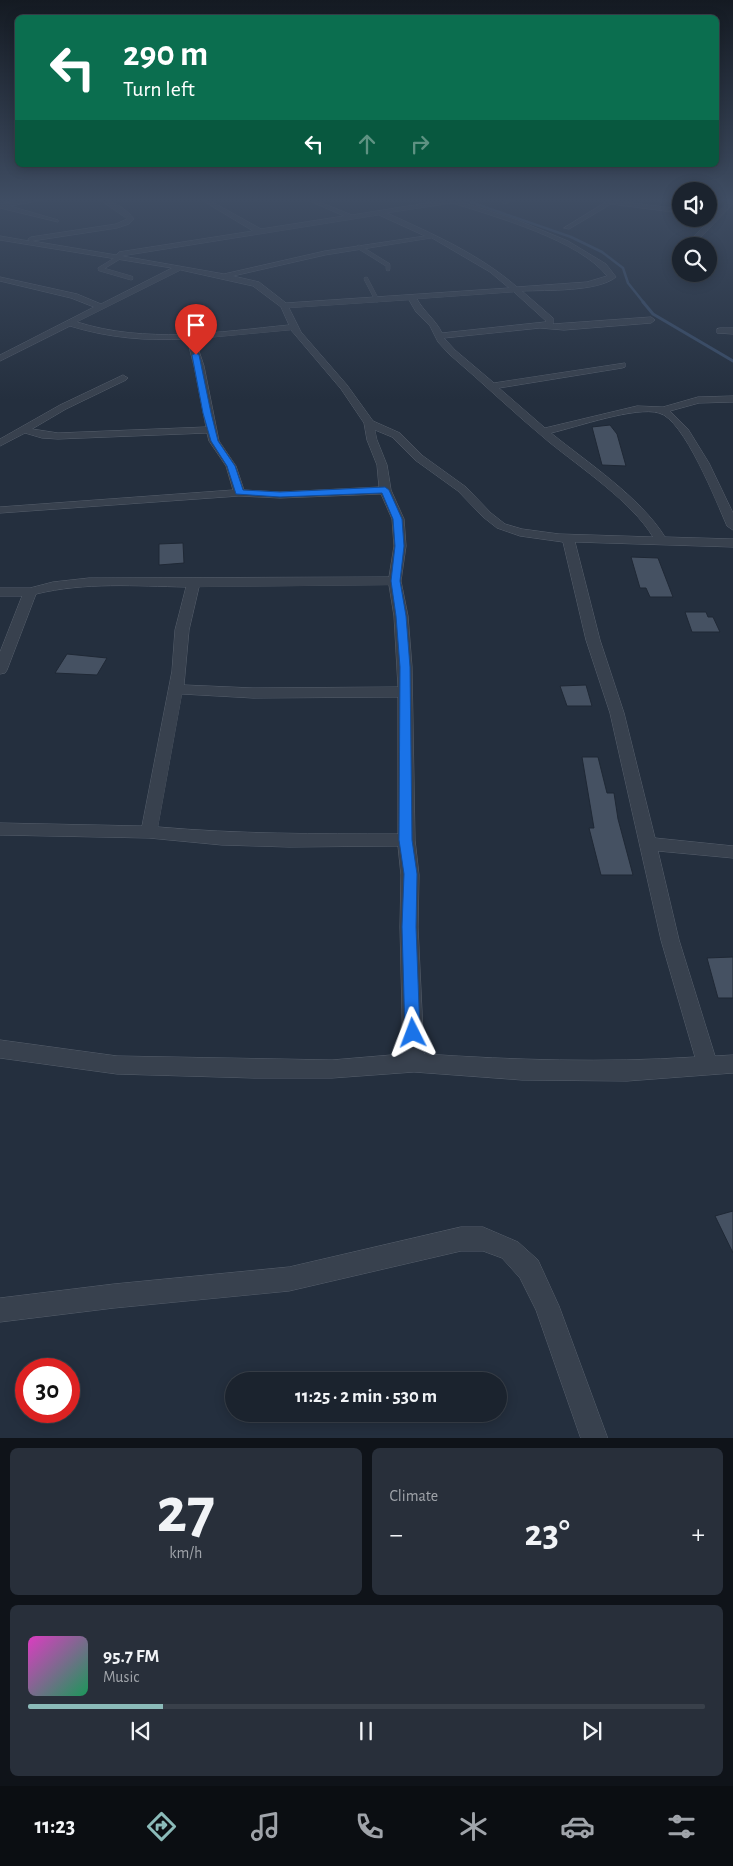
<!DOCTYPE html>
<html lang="en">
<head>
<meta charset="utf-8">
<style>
	body { margin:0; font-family:"Alegreya Sans",sans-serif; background:#282f3a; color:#f1f3f6; height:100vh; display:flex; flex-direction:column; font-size:19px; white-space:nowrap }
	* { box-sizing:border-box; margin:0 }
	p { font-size:16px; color:#a0a4aa }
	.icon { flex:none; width:28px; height:28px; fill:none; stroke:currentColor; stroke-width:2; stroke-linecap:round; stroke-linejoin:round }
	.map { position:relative; height:1438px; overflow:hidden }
	.details { display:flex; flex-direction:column; gap:10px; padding:10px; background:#0f1319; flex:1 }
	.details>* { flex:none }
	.hud { position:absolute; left:15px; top:15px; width:704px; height:152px; border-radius:8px; box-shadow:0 2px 12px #0003,0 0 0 1px #39404a; background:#0b6e4f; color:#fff; overflow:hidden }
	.controls { position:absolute; left:672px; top:182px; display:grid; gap:10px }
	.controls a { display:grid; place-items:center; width:45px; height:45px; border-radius:50%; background:#1b232e; box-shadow:0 2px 12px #0003,0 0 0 1px #39404a; font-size:25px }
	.speed { position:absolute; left:15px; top:1358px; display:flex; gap:10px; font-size:25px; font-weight:700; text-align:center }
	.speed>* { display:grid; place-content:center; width:65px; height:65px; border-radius:50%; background:#1b232e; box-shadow:0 2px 12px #0003,0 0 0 1px #39404a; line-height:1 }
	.speed .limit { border:8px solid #d22; background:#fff; color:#111 }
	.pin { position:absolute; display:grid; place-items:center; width:42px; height:42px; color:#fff; margin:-51px -21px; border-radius:50% 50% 50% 0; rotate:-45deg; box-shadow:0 0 5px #0007 }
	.pin .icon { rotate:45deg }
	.me { position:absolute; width:55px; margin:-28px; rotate:357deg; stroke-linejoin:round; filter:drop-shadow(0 0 4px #0008) }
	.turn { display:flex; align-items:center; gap:18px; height:105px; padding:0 25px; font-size:22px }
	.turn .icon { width:65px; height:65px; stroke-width:2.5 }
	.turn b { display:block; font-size:35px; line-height:42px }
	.lanes { display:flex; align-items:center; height:48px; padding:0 25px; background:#0003; justify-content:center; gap:25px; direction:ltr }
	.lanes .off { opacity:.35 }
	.big { font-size:38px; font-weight:600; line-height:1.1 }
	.details .card { flex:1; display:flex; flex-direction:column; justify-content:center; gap:8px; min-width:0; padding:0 18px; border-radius:8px; background:#282f3a }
	.details .dial { align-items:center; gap:0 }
	.dial b { font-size:65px; line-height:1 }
	.song { display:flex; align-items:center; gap:15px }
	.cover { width:60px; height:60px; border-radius:8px; background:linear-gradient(135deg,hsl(310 70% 55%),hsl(150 70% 35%)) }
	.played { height:5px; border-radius:2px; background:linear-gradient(90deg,#8bbbb9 20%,#39404a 20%) }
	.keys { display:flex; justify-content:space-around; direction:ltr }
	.heat { display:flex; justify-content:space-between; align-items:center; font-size:28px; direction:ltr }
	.details .tiles { flex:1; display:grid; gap:10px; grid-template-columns:1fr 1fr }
	.card:last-child { grid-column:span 2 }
	.trip { position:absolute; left:225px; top:1372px; width:282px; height:50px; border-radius:25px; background:#1b232e; box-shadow:0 2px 12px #0003,0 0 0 1px #39404a; font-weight:600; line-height:50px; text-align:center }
	.menu { display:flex; height:80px; justify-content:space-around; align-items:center; background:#0b0e12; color:#a0a4aa }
	.menu .icon { width:35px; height:35px }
	.menu .on { color:#8bbbb9 }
	.menu b { font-size:22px; color:#f1f3f6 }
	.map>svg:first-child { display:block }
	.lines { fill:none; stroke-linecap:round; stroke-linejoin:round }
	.stream-far1 { stroke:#394c67; stroke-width:2.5 }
	.stream { stroke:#394c67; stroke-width:3 }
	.building { fill:#455162; stroke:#1f2835 }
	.service-casing { stroke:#565f6c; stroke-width:4.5 }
	.minor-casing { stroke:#565f6c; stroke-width:1 }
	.service { stroke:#38414e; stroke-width:4 }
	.minor { fill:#38414e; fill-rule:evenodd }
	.route { fill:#1a73e8; stroke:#114b97 }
</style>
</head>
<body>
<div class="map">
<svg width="733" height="1439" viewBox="0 0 733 1439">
	<rect width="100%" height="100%" fill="#242f3e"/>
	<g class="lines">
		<path class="stream-far1" d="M462 199 571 237 602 252 623 268 628 283 644 303"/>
		<path class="stream" d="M643 302 653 314 733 361"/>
	</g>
	<g class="building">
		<path d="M610 425 617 434 626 466 602 465 592 427Z"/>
		<path d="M183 543 184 563 159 565V544Z"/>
		<path d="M631 557 658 558 673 597H650L646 588H640Z"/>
		<path d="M685 612H706L708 617H713L720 632H692Z"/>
		<path d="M67 654 107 658 97 675 55 673Z"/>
		<path d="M586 685 592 706H567L560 686Z"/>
		<path d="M582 757H598L607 793H614L618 819 633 875H601L589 828H594Z"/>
		<path d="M733 957V998H718L707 958Z"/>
		<path d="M733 1211V1253L715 1216Z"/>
	</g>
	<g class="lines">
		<g class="service-casing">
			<g id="service">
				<path d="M13 199 21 202"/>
				<path d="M359 247 388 265V269"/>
				<path d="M118 258 100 269 131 278"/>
				<path d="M366 279 377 300"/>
			</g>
		</g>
		<g class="minor-casing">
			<g id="minor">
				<path d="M36 199H48L10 206 58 220V222L0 208V204Z"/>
				<path d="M99 199C110 198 128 210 134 219L129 224 117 228 32 241 116 255 119 252 253 231 200 199H207L261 229 344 216 305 199H312L352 215 452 199 517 220 568 241 606 264 616 277C598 292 546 290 522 291L553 318V324L651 317 655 320 651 323 564 330 540 328 444 338 455 350 494 383 625 363V367L622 368 499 388 545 428 637 406 663 407 698 397 733 396V402L699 403 670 411 688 429 709 463 733 513V530L727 526C717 503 684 419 659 413 636 406 577 427 551 433 588 463 640 497 665 537L733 539V547L575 542 600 640 624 713 655 838 733 846V858L658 851 679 940 715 1056 733 1055V1073L627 1081 522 1080 414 1072 332 1078H254L117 1074 0 1058V1040L117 1056 332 1060 403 1054 400 927 401 875 398 846 289 847 222 845 149 838 0 835V823L142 826 172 671 175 630 186 587C136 586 85 582 36 594L7 670 5 673 0 674V652L22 596H0V588H30L53 582 89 578 389 577 394 546 392 519 381 494 280 498 239 496 0 513V507L233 490 226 466 209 441 207 433 58 439 42 438 25 433 0 446V439L60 405 123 375 128 378 126 380 66 409 32 429 58 433 206 427 194 366 187 339C146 341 109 338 70 326L0 361V355L94 307 71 298 0 281V277L77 294 101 304 172 268 0 240V236L29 241 28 239 31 237 116 224 127 219ZM453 203C496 217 579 240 607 276L587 282 517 287C479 254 433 234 387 213ZM379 215 425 236 325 251 224 274 122 256ZM432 238 490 272 509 288 286 303 259 282 233 276 325 255ZM181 270 253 286 281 307 289 325C218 332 146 344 77 322ZM514 292 546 321 545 322 442 333C436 320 424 312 417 299ZM409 300 416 312 430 326 438 342 449 354C483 383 515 414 549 442 581 468 632 502 653 537L559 534 522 529 505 524 491 513 466 487 423 456 400 433 373 421 347 385 301 332 289 308ZM291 330 341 389 364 423 367 440 377 465 379 487 280 492 244 490 236 466 219 441 204 366 195 339ZM375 430 392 437 415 460 458 491 483 517 497 528 520 536 563 542 586 640 610 713 661 940 695 1057C603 1063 516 1060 424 1054L418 927 419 875 415 840 412 667 408 616 401 581 406 546 404 519 391 490 387 465 377 440ZM389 585 394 616 398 687 253 688 184 685 189 630 199 587ZM182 694 253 698 398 697V834C317 834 238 834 158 827Z"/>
				<path d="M507 199H514L507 203H503V201Z"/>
				<path d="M611 199H618L616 201 681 209V213L611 204 569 229 564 228Z"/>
				<path d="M731 199H733V204L692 246H685Z"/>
				<path d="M720 328H733V334L717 333V329Z"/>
				<path d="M461 1227H483L518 1242 538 1260 559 1306 608 1439H581L536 1310 520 1278 502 1258 483 1251H461L289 1291 114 1308 0 1322V1298L114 1284 289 1267Z"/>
			</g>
		</g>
		<use href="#service" class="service"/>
		<use href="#minor" class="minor"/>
	</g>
	<linearGradient id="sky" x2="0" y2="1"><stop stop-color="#141a22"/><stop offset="0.5" stop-color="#3f4d63"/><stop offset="1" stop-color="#3f4d63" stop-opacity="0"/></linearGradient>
	<rect width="733" height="400" fill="url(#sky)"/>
	<path class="route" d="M196 353 199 355 211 413 218 441 235 466 243 490 280 492 385 487 389 490 402 519 404 546 400 581 406 616 410 667 412 840 417 874 416 927 420 1033 418 1038 413 1040 407 1038 405 1033 402 927 404 874 399 840 400 667 396 616 391 581 395 546 393 519 382 493 280 497 236 494 227 466 211 441 203 413 192 355Z"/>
</svg>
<div class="controls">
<a><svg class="icon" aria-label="sound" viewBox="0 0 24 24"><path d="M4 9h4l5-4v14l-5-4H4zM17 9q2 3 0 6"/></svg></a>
<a><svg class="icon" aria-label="search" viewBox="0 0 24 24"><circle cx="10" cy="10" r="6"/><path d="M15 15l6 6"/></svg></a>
</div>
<div class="speed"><div class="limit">30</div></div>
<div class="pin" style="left:196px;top:355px;background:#d93025"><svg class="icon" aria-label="arrive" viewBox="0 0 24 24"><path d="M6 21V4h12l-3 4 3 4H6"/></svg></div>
<svg class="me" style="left:413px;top:1033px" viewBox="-20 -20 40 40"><path d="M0-17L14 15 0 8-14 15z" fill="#1a73e8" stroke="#fff" stroke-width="4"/></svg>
<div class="trip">11:25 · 2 min · 530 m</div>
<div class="hud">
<div class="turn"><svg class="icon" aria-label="left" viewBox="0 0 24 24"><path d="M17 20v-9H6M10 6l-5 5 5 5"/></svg><div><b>290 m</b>Turn left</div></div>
<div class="lanes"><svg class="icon" aria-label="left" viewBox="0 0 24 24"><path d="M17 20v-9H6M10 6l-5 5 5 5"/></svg><svg class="icon off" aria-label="ahead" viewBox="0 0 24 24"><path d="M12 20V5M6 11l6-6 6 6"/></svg><svg class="icon off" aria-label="right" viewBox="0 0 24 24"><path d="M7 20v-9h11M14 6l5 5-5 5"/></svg></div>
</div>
</div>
<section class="details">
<div class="tiles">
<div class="card dial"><b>27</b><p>km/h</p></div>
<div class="card"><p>Climate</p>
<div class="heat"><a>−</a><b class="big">23°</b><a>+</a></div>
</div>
<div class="card">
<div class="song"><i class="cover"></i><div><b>95.7 FM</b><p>Music</p></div></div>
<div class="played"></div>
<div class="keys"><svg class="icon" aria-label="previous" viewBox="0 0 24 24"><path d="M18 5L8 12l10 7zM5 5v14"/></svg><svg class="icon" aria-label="pause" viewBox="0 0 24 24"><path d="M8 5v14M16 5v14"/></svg><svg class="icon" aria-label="next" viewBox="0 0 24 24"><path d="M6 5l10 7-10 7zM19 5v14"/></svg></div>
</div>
</div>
</section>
<nav class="menu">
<b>11:23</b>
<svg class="icon on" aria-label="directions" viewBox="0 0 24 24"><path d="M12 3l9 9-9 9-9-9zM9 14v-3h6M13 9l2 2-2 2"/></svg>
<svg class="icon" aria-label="music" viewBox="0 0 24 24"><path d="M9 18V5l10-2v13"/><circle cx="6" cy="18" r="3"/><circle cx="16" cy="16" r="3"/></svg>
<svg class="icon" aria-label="phone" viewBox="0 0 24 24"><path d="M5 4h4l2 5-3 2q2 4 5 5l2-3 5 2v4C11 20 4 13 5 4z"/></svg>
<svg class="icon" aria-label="climate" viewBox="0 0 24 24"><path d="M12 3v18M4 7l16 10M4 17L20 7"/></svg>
<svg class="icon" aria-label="car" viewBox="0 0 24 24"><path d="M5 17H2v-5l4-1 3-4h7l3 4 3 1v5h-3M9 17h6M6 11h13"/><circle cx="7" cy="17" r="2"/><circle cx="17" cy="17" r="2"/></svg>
<svg class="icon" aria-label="filters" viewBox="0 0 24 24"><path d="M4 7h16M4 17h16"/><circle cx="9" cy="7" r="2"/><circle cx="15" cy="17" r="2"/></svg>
</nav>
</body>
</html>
